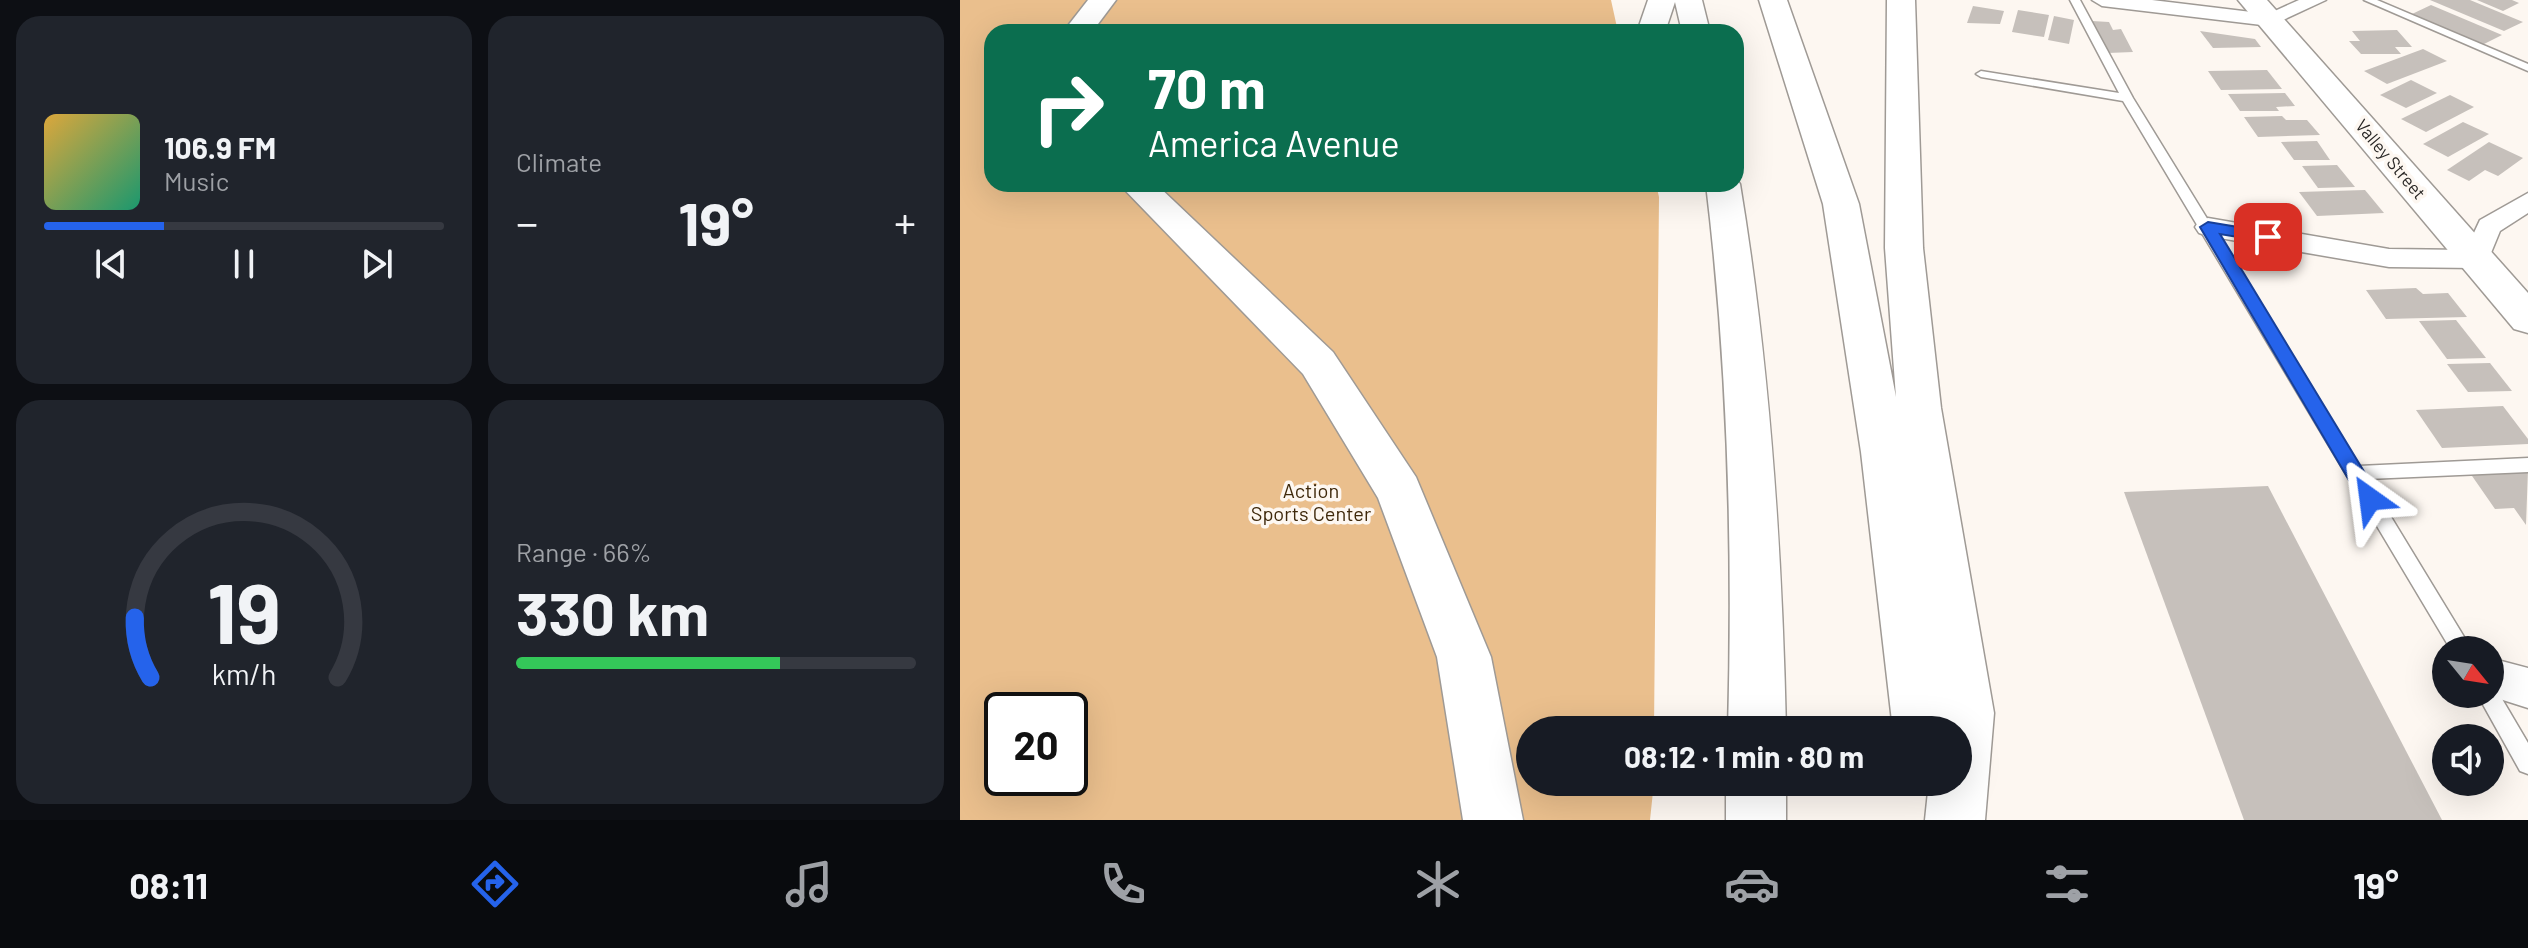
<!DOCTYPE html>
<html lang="en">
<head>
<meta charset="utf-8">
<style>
	body { margin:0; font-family:Barlow,sans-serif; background:#20242c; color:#f1f3f6; height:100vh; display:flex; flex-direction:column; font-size:30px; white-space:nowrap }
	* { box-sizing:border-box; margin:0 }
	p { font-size:26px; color:#9ea1a6 }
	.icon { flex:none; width:44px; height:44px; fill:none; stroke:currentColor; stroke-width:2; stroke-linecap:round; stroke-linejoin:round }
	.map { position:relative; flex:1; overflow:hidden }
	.drawer { display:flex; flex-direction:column; gap:16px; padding:16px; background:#0d0f14; width:960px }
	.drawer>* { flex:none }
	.hud { position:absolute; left:24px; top:24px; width:760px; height:168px; border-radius:24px; box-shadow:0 8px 32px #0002; background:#0b6e4f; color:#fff; overflow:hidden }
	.needle { width:52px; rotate:120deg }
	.buttons { position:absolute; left:1472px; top:636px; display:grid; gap:16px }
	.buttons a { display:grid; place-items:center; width:72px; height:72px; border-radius:50%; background:#171b24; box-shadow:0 8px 32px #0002; font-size:40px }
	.speed { position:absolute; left:24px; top:692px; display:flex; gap:16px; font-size:40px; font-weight:700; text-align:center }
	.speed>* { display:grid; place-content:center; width:104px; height:104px; border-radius:50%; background:#171b24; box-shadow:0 8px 32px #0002; line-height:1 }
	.speed .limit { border:4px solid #111; border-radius:12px; background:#fff; color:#111 }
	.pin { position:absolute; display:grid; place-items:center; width:68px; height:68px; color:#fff; margin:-34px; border-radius:16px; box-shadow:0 4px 12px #0006 }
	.me { position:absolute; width:88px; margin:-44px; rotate:329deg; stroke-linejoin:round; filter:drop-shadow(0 0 6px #0008) }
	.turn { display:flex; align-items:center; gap:28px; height:168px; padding:0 32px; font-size:36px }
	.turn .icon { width:104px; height:104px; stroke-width:2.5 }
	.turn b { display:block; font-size:56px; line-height:68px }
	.big { font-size:60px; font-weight:700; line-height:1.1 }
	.drawer .tile { flex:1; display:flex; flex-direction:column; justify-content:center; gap:12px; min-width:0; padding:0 28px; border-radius:24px; background:#20242c }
	.drawer .dial { align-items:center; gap:0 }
	.dial svg { height:208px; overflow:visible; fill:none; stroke:#363941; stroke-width:7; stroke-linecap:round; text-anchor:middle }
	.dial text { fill:#f1f3f6; stroke:none }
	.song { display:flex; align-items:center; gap:24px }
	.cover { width:96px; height:96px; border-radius:12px; background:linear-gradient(135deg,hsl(40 70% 55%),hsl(160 70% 35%)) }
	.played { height:8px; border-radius:4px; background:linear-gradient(90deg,#2563eb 30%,#363941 30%) }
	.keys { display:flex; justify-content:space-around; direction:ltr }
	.heat { display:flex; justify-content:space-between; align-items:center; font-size:44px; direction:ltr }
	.charge { height:12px; border-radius:6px; background:linear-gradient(90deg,#34c759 66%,#363941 0) }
	.drawer .tiles { flex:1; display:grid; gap:16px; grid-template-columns:repeat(2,1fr) }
	.trip { position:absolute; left:556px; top:716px; width:456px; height:80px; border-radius:40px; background:#171b24; box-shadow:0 8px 32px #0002; font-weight:700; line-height:80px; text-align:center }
	.menu { display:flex; height:128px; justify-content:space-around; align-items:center; background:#090b0e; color:#9ea1a6 }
	.menu .icon { width:56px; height:56px }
	.menu .active { color:#2563eb }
	.menu b { font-size:36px; color:#f1f3f6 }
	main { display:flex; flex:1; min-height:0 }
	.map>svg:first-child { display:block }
	.green { fill:#eabf8d; fill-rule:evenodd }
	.building { fill:#c6c0bb }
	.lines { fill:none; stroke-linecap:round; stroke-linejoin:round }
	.lane-casing { stroke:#9f9a95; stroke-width:3 }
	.street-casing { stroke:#9f9a95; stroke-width:3 }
	.secondary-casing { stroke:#9f9a95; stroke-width:3 }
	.highway-casing { stroke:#9f9a95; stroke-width:3 }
	.lane { fill:#fff; fill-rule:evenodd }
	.street { fill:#fff; fill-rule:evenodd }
	.secondary { fill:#fff; fill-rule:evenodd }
	.highway { fill:#fff; fill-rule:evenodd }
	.route { fill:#2563eb; stroke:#184099; stroke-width:2 }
	.labels { text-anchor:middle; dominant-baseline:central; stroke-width:7; stroke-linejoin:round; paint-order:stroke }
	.far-street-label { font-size:18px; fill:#282624; stroke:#fdf7f1 }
	.park-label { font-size:20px; fill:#3e280b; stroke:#fdf7f1 }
</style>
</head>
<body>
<main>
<section class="drawer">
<div class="tiles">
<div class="tile">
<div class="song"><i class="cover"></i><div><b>106.9 FM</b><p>Music</p></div></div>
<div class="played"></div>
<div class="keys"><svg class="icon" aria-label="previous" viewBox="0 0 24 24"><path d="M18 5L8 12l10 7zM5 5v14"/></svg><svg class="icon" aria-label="pause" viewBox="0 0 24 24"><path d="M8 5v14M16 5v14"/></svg><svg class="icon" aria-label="next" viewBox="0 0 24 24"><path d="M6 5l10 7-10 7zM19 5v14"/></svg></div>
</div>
<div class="tile"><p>Climate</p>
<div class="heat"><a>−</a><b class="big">19°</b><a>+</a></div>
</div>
<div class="tile dial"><svg viewBox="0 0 100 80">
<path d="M14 69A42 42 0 1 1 86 69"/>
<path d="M14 69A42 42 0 0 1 8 46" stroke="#2563eb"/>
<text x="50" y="56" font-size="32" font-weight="700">19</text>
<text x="50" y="72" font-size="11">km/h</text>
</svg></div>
<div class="tile"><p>Range · 66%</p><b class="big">330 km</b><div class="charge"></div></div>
</div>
</section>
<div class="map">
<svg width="1568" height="820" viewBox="0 0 1568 820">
	<rect width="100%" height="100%" fill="#fdf7f1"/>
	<path class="green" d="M0 0H651L658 32H32V184H696L699 197 694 730H570V782H694L690 820H0ZM42 710H110V778H42Z"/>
	<g class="building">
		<path d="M1470 0H1510L1563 22 1544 31Z"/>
		<path d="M1517 0H1552L1559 3 1543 11Z"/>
		<path d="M1471 5 1542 35 1522 45 1452 14Z"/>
		<path d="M1013 6 1044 11 1040 24 1007 23Z"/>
		<path d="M1058 10 1089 15 1084 37 1052 32Z"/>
		<path d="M1094 16 1114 20 1109 44 1088 40Z"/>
		<path d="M1132 21 1149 22 1153 30 1161 29 1173 52 1148 53Z"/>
		<path d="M1437 30 1452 47H1435L1441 54H1401L1389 41H1400L1392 31Z"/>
		<path d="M1240 31 1295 39 1301 47 1253 48Z"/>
		<path d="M1463 49 1487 61 1427 84 1404 71Z"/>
		<path d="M1307 70 1322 89 1261 90 1248 71Z"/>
		<path d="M1451 80 1477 93 1446 108 1420 95Z"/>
		<path d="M1325 93 1335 106 1316 107 1319 111H1280L1268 94Z"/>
		<path d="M1490 95 1514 107 1466 132 1441 119Z"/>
		<path d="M1322 116 1326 120H1347L1360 135 1298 137 1284 117Z"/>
		<path d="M1503 122 1529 134 1488 157 1463 144Z"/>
		<path d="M1357 141 1370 160H1334L1321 142Z"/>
		<path d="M1529 142 1563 158 1538 176 1525 170 1509 181 1487 170Z"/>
		<path d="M1377 165 1395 187 1358 188 1342 166Z"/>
		<path d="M1405 190 1424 213 1357 216 1339 192Z"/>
		<path d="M1456 288 1463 294 1488 293 1507 317 1426 319 1406 290Z"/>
		<path d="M1496 320 1526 358 1487 359 1459 321Z"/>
		<path d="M1530 363 1552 391 1508 392 1487 364Z"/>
		<path d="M1543 406 1568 439V444L1482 448 1456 410Z"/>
		<path d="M1568 470 1566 525 1554 508 1535 509 1510 473Z"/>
		<path d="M1308 486 1482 820H1284L1164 492Z"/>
	</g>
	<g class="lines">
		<g class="lane-casing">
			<g id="lane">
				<path d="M1110 0H1120L1173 98 1399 466 1568 458V472L1408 479 1512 650H1491L1163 101 1021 77 1016 74 1021 71 1159 93Z"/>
				<path d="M1404 0H1417L1568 64V71Z"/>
				<path d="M1530 685 1535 687 1568 743V774L1560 771 1521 701 1518 694H1530Z"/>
			</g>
		</g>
		<g class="street-casing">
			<g id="street">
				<path d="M1132 0H1192L1308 14 1339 0H1366L1310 26 1142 6Z"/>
				<path d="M1568 193V213L1540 231 1526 265 1516 268 1429 267 1248 236 1239 233 1235 227 1239 221 1248 218 1429 249 1506 250 1520 220Z"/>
				<path d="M1530 658 1568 668V708L1524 694H1530Z"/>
			</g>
		</g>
		<g class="secondary-casing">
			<path id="secondary" d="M1278 0H1307L1568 293V333L1554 329Z"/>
		</g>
		<g class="highway-casing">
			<g id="highway">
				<path d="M128 0H156L132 32H103Z"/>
				<path d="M688 0H742L750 32H722L715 2 705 32H677Z"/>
				<path d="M799 0H827L899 204 936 397 925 248 927 0H955L963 248 981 408 1034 713 1025 820H965L969 782H998V730H933L901 452 863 204Z"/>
				<path d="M776 178 780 184C810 365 822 547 826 730H768C773 547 768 366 746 184H776Z"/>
				<path d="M159 184H196L373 352 456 477 531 657 563 820H503L477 657 418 498 343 374Z"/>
				<rect x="766" y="782" width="60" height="38"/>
			</g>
		</g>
		<use href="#lane" class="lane"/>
		<use href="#street" class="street"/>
		<use href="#secondary" class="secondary"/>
		<use href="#highway" class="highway"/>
	</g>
	<path class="route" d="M1248 222 1308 232 1316 237 1308 242 1260 234 1417 493 1419 499 1417 504H1403L1240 227Z"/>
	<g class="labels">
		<g class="far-street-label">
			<text transform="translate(1431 159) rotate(50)">Valley Street</text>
		</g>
		<g class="park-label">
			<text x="351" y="490">Action<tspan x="351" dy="23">Sports Center</tspan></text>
		</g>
	</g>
</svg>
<div class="buttons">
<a><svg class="needle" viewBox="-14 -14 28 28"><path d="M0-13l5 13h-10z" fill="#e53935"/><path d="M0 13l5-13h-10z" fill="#9ea1a6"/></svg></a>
<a><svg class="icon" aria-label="sound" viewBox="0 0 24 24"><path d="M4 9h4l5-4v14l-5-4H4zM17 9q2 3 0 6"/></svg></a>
</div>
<div class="speed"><div class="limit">20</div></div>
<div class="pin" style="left:1308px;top:237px;background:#d93025"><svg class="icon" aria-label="arrive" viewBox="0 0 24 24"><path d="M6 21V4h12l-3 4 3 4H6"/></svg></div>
<svg class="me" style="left:1410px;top:499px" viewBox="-20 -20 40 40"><path d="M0-17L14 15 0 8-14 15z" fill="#2563eb" stroke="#fff" stroke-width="4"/></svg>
<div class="trip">08:12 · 1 min · 80 m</div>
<div class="hud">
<div class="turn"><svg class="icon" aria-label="right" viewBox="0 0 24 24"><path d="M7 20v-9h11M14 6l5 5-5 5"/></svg><div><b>70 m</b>America Avenue</div></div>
</div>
</div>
</main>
<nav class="menu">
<b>08:11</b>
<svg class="icon active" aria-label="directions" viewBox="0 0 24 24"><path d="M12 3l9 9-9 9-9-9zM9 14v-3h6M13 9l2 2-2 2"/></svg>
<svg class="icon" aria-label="music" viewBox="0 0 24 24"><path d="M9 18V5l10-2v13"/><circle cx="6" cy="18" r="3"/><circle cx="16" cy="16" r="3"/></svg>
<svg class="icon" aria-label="phone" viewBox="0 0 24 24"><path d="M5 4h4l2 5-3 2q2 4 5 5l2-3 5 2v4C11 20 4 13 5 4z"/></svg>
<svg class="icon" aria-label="climate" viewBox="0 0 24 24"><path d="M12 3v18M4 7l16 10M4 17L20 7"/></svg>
<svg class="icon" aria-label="car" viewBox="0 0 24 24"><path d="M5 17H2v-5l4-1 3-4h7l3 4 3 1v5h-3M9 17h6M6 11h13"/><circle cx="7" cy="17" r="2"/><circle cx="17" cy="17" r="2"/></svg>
<svg class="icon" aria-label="filters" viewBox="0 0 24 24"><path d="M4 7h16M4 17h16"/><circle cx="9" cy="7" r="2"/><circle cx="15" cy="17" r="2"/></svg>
<b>19°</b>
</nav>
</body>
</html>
